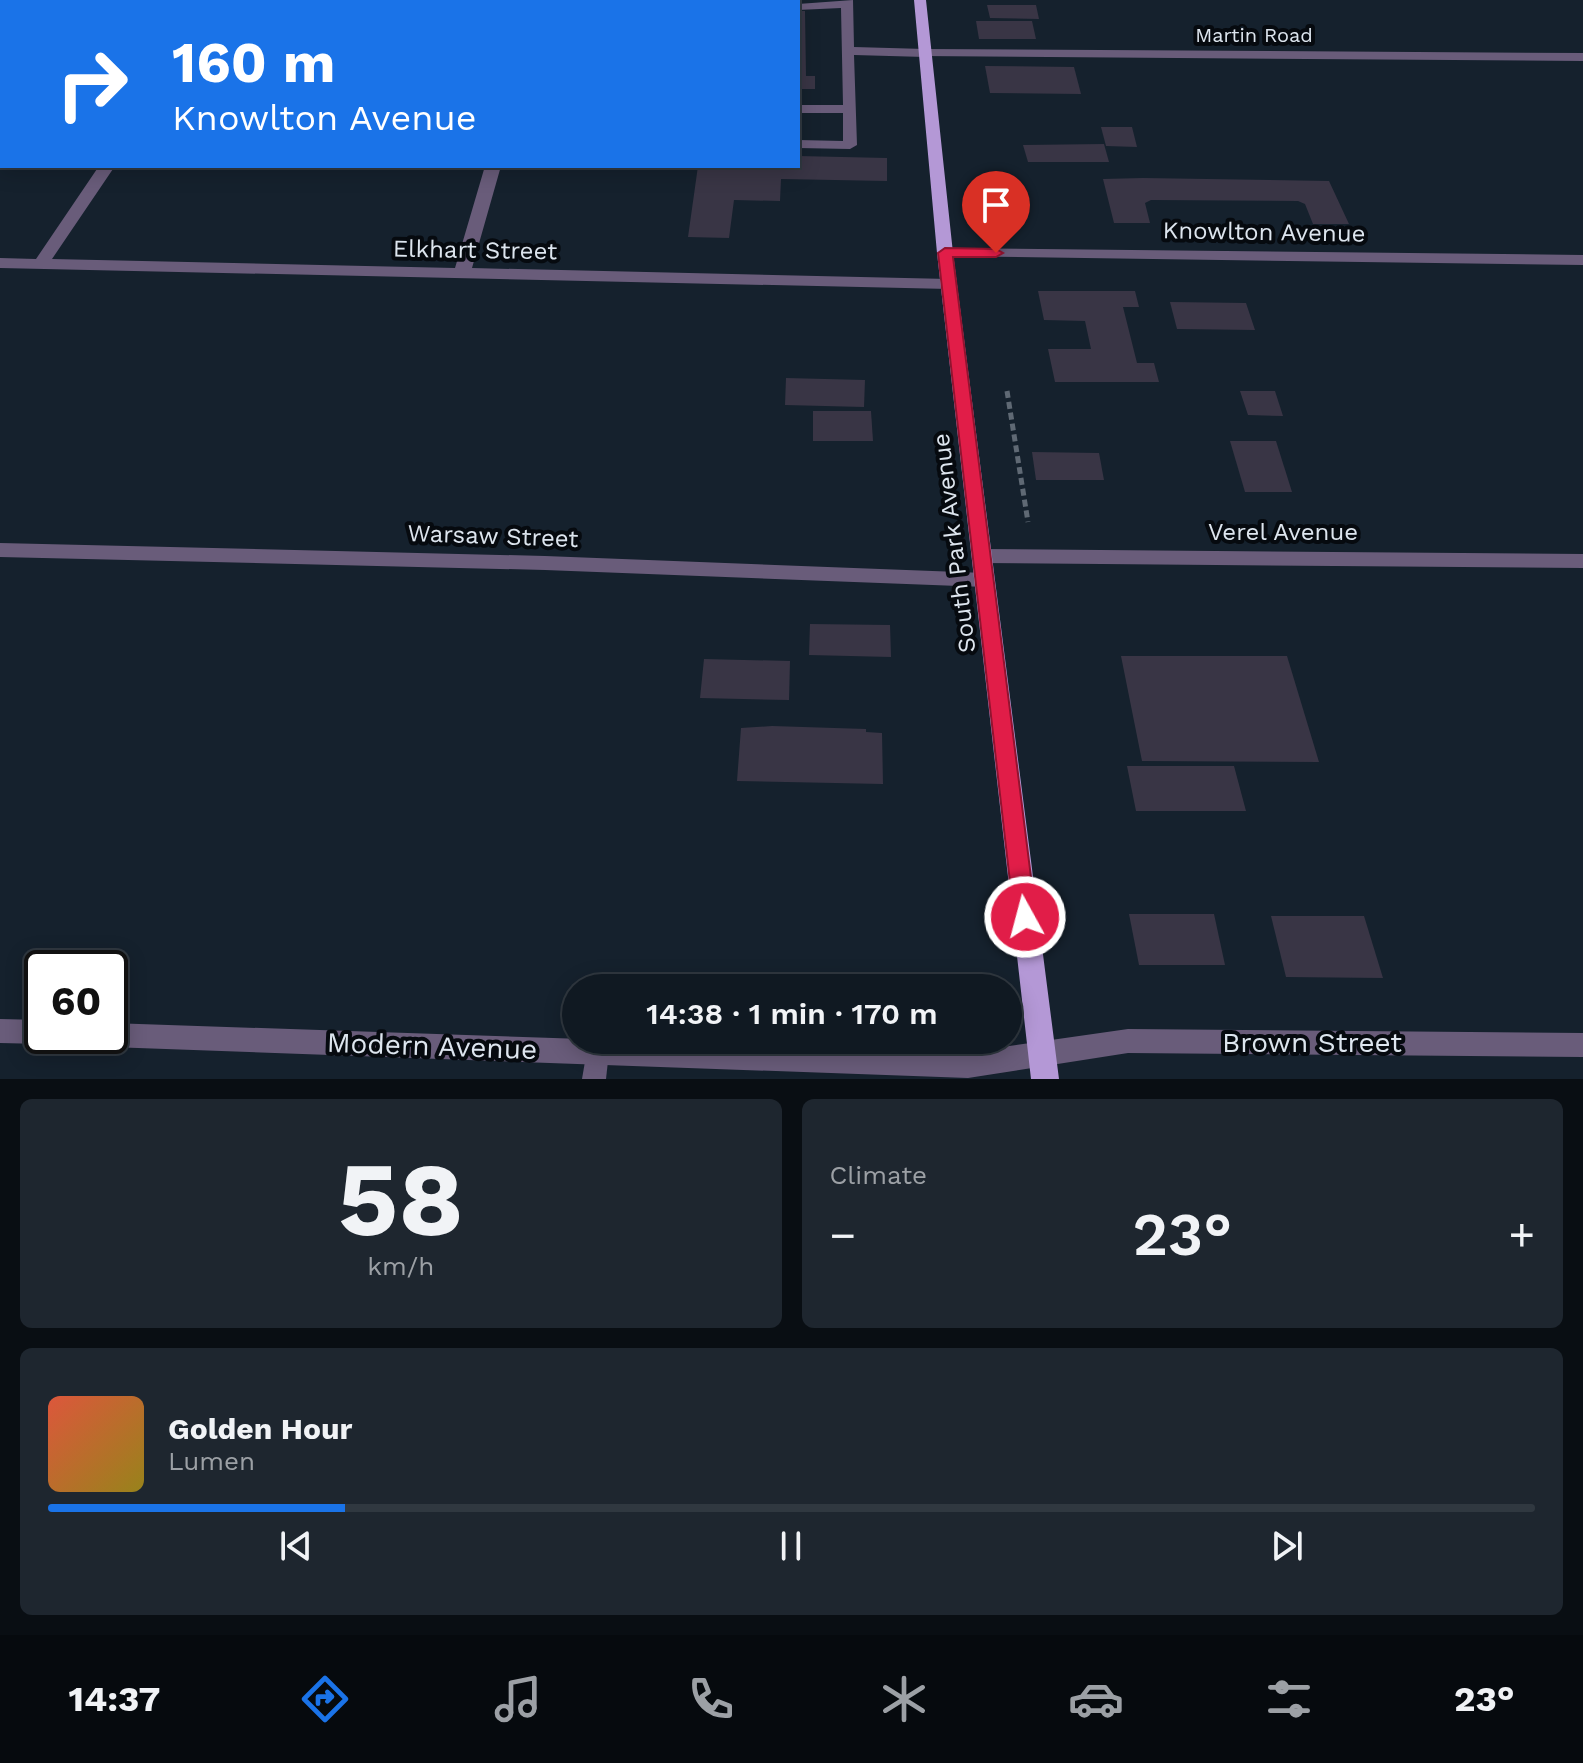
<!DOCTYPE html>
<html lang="en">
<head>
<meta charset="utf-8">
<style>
	body { margin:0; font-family:"Work Sans",sans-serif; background:#1e262f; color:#f1f3f6; height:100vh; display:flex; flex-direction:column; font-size:30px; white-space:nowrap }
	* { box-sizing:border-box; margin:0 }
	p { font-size:26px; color:#9ca0a5 }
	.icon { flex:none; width:44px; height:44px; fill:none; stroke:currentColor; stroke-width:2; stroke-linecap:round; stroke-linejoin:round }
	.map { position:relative; height:1079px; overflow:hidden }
	.drawer { display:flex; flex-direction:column; gap:20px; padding:20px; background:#090e13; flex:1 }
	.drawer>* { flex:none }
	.guide { position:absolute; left:0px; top:0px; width:800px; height:168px; box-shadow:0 4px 20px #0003,0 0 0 2px #303840; background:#1a73e8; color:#fff; overflow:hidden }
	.speed { position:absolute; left:24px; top:950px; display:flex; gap:16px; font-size:40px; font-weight:700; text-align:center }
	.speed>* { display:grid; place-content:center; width:104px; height:104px; border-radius:50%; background:#101922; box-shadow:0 4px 20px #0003,0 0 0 2px #303840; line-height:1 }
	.speed .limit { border:4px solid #111; border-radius:12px; background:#fff; color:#111 }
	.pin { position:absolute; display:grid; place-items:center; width:68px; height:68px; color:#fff; margin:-82px -34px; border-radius:50% 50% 50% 0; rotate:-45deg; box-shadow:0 0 8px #0007 }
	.pin .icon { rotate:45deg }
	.me { position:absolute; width:88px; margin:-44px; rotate:353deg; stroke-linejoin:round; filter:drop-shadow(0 0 6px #0008) }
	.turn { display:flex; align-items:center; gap:28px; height:168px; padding:0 40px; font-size:36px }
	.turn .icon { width:104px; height:104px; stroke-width:2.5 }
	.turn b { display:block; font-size:56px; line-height:68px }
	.big { font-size:60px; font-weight:600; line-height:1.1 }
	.drawer .card { flex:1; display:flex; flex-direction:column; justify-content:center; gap:12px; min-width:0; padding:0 28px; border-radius:12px; background:#1e262f }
	.drawer .dial { align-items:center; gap:0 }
	.dial b { font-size:104px; line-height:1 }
	.song { display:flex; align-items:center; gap:24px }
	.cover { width:96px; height:96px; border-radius:12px; background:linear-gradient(135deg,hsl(10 70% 55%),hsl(50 70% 35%)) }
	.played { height:8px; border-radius:4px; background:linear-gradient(90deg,#1a73e8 20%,#303840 20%) }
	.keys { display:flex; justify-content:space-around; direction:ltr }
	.heat { display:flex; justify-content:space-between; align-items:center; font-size:44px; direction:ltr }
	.drawer .tiles { flex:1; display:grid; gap:20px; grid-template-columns:1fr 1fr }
	.card:last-child { grid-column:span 2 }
	.trip { position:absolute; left:562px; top:974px; width:460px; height:80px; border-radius:40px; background:#101922; box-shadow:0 4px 20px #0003,0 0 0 2px #303840; font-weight:600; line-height:80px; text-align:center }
	.dock { display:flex; height:128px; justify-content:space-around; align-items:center; background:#060a0e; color:#9ca0a5 }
	.dock .icon { width:56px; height:56px }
	.dock .selected { color:#1a73e8 }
	.dock b { font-size:36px; color:#f1f3f6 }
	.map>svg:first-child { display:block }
	.building { fill:#393545 }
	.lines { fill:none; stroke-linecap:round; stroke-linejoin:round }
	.path { stroke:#5f6974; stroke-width:5; stroke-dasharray:7 4; stroke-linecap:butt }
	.service { fill:#695c7a; fill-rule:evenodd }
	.minor { fill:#695c7a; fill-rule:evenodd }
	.primary { fill:#b498d6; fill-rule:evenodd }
	.route { fill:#e11d48; stroke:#92132f; stroke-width:2 }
	.labels { text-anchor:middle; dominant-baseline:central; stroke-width:8; stroke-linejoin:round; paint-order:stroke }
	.far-street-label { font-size:20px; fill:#dde5ee; stroke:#060a0f }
	.street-label { font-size:24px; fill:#dde5ee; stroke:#060a0f }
	.near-street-label { font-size:28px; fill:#dde5ee; stroke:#060a0f }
</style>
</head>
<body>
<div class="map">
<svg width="1583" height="1079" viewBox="0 0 1583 1079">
	<rect width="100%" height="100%" fill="#15212d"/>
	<g class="building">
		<path d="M987 5H1036L1039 19 990 18Z"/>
		<path d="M798 11H805L806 76H815V89H798Z"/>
		<path d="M976 21H1032L1036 39H979Z"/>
		<path d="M985 66 1074 67 1081 94 990 93Z"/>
		<path d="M1101 127H1132L1137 147 1106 146Z"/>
		<path d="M1104 144 1109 162H1028L1023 145Z"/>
		<path d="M798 156 887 158V181L781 179 780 201 734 200 729 238 688 237 698 166H798Z"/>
		<path d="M1143 178 1329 181 1349 224H1313L1305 204 1298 201 1151 200 1145 203 1150 223H1114L1103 179Z"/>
		<path d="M1038 291H1135L1139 307H1123L1137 363H1154L1159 382H1055L1048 349H1091L1085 321 1044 320Z"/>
		<path d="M1170 302 1246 303 1255 330 1177 329Z"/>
		<path d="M786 378 865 380 864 407 785 405Z"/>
		<path d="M1240 391H1275L1283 416 1248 415Z"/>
		<path d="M813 411H871L873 441H813Z"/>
		<path d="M1230 441H1276L1292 492H1245Z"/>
		<path d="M1032 452 1099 453 1104 480H1036Z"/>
		<path d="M810 624 890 625 891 657 809 655Z"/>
		<path d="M1121 656H1287L1319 762 1142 761Z"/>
		<path d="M704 659 790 661 789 700 700 698Z"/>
		<path d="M772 726 866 729V732L882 733 883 784 737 781 741 728Z"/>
		<path d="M1127 766H1234L1246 811H1136Z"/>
		<path d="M1129 914H1214L1225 965H1139Z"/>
		<path d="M1271 916H1364L1383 978 1286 977Z"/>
	</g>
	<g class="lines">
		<path class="path" d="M1007 391 1028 522"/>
		<g class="service">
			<rect x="687" y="0" width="12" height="2"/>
			<path d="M853 0 854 47 925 49 931 53 925 57 854 55 857 145 850 149 798 148V140L843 141V113H798V105H843L841 8 798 10V4Z"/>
			<path d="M597 1041 606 1044 609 1052 606 1079H582L588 1044Z"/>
		</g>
		<g class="minor">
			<path d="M925 49 1583 53V61L920 56 918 53Z"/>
			<path d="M99 166H115L52 259 455 268 485 166H501L472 268 949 279 957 284 949 289 0 268V258L36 259Z"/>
			<path d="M945 248 1583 255V265L939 256 937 253Z"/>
			<path d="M0 543 545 556 985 573 992 575 995 580 992 585 985 587 545 570 0 557Z"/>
			<path d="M982 549 1583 554V568L982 563 975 561 972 556 975 551Z"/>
			<path d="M0 1019 42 1020V1036H53L51 1041 42 1044 0 1043Z"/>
			<path d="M110 1023 968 1052 1128 1029 1583 1033V1057L1128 1053 968 1078 110 1047 101 1044 97 1036H110Z"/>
		</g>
		<path class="primary" d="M914 0H926L953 253 1059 1079H1031L937 253Z"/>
	</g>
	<path class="route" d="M945 248 996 249 1003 253 996 257H953L1036 917 1033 924 1025 927 1017 924 1014 917 938 253Z"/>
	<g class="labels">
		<g class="far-street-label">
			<text x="1254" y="35">Martin Road</text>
		</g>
		<g class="street-label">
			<text transform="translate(1264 232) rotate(1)">Knowlton Avenue</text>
			<text transform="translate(475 250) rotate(1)">Elkhart Street</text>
			<text x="1283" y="532">Verel Avenue</text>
			<text transform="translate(493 536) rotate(2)">Warsaw Street</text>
			<text transform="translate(954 543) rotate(-97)">South Park Avenue</text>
		</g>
		<g class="near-street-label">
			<text x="1312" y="1042">Brown Street</text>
			<text transform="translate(432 1046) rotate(2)">Modern Avenue</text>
		</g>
	</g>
</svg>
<div class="speed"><div class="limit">60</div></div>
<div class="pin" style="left:996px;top:253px;background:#d93025"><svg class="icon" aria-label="arrive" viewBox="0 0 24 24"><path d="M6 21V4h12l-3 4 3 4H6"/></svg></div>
<svg class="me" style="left:1025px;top:917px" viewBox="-20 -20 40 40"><circle r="17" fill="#e11d48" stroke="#fff" stroke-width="3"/><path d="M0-11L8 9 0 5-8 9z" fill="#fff"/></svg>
<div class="trip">14:38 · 1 min · 170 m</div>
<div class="guide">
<div class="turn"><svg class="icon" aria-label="right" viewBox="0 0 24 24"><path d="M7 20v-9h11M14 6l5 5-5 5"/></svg><div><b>160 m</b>Knowlton Avenue</div></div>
</div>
</div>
<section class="drawer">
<div class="tiles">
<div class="card dial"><b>58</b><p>km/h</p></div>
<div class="card"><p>Climate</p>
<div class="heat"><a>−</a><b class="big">23°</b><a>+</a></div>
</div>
<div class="card">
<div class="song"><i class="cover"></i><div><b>Golden Hour</b><p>Lumen</p></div></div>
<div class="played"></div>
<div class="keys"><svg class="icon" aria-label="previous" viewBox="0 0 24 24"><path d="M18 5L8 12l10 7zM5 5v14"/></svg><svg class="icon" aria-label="pause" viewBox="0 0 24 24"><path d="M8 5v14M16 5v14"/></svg><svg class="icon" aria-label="next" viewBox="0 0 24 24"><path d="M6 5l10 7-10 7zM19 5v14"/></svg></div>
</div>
</div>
</section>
<nav class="dock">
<b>14:37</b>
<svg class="icon selected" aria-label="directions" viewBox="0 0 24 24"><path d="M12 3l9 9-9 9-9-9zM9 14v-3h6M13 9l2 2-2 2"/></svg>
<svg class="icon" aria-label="music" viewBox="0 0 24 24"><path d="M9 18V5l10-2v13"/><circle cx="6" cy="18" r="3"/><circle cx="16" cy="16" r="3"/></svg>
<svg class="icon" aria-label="phone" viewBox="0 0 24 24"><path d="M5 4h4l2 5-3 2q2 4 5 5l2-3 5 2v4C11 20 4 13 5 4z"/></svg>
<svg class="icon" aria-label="climate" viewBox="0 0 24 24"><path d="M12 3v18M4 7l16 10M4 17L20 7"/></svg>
<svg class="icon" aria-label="car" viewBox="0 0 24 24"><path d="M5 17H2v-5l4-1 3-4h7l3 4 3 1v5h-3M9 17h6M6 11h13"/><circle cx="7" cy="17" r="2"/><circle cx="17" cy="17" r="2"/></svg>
<svg class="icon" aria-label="filters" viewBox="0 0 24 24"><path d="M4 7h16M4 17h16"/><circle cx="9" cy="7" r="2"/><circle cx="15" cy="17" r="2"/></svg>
<b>23°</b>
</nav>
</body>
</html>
